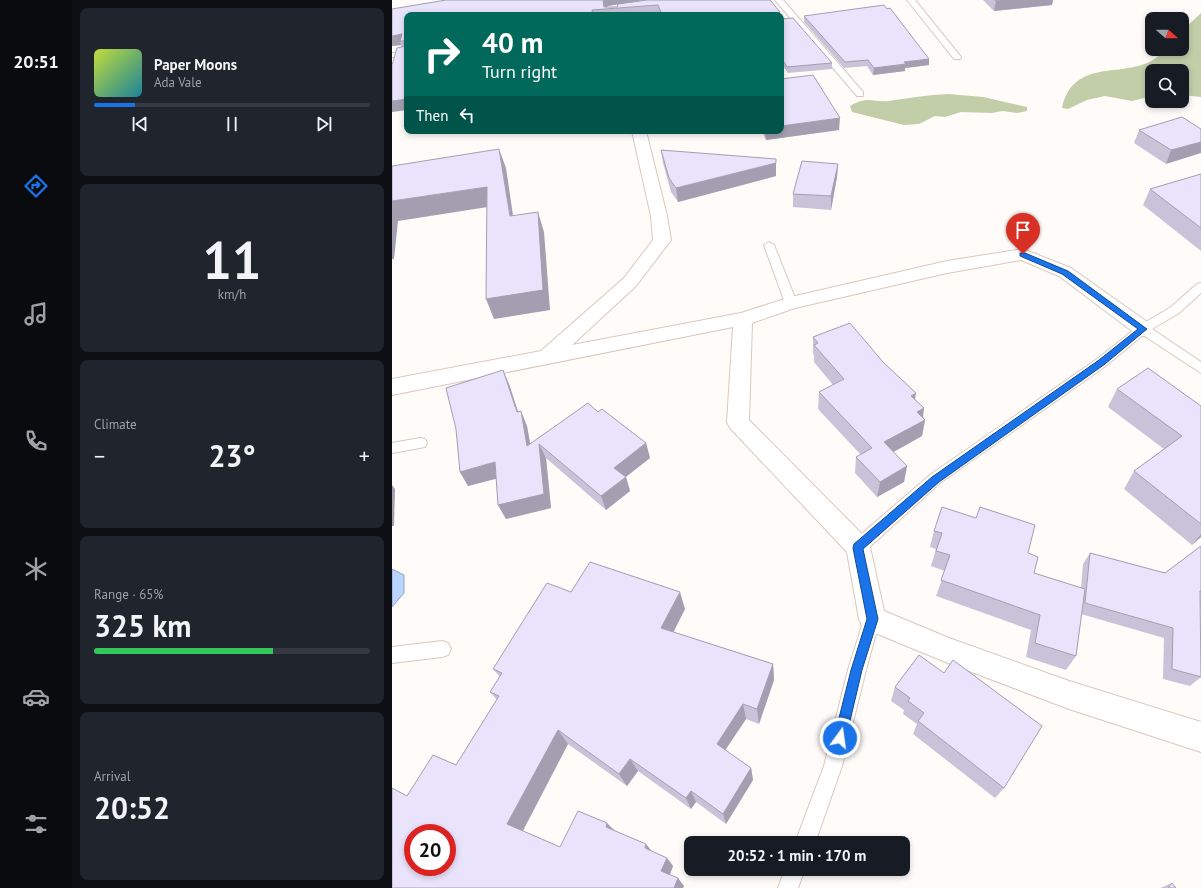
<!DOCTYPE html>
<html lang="en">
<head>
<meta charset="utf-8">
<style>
	body { margin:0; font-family:"PT Sans",sans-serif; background:#20242c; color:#f1f3f6; height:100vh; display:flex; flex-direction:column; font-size:15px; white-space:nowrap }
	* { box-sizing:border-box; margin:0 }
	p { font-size:13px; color:#9ea1a6 }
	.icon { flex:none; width:22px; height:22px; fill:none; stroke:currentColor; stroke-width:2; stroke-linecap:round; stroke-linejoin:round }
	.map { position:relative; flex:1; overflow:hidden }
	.panel { display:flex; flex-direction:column; gap:8px; padding:8px; background:#0d0f14; width:320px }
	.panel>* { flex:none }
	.top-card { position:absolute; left:12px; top:12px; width:380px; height:122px; border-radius:8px; box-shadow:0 2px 6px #0003; background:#00695c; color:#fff; overflow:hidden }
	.needle { width:26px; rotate:110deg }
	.buttons { position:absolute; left:753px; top:12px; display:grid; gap:8px }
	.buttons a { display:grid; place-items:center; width:44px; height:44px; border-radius:8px; background:#171b24; box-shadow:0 2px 6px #0003; font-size:20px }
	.speed { position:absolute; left:12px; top:824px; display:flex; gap:8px; font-size:20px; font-weight:700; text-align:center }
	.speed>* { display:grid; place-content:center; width:52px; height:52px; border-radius:50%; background:#171b24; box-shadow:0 2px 6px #0003; line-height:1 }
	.speed .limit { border:6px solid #d22; background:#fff; color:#111 }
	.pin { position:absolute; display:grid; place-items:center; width:34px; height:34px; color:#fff; margin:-41px -17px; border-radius:50% 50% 50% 0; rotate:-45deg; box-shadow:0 0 4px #0007 }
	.pin .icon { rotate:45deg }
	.me { position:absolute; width:44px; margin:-22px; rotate:14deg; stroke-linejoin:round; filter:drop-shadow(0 0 3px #0008) }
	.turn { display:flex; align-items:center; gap:14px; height:84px; padding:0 12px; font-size:18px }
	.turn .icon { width:52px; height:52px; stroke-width:2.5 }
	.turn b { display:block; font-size:28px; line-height:34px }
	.then { display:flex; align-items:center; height:38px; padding:0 12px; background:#0003; gap:8px; font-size:15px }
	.big { font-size:30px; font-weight:700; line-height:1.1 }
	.panel .widget { flex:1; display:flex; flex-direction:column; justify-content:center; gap:6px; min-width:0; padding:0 14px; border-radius:8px; background:#20242c }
	.panel .dial { align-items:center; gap:0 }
	.dial b { font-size:52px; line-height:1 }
	.song { display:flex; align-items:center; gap:12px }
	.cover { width:48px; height:48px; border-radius:6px; background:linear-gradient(135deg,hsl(70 70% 55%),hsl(190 70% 35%)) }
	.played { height:4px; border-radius:2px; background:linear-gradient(90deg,#1a73e8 15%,#363941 15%) }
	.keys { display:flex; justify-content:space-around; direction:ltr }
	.heat { display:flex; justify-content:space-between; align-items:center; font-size:22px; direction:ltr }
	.charge { height:6px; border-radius:3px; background:linear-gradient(90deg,#34c759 65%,#363941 0) }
	.trip { position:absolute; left:292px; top:836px; width:226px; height:40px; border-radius:8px; background:#171b24; box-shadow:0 2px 6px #0003; font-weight:700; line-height:40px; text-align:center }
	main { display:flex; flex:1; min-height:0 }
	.dock { display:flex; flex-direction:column; width:72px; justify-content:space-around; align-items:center; background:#090b0e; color:#9ea1a6 }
	.dock .icon { width:28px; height:28px }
	.dock .on { color:#1a73e8 }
	.dock b { font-size:18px; color:#f1f3f6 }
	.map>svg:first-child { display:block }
	.green { fill:#c1cea8 }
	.water { fill:#b9d5fe; stroke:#92a3bf }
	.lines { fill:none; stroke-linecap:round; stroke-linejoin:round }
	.service-casing { stroke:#d9c8be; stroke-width:2 }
	.minor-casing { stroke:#d9c8be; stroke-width:2 }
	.service { fill:#fff; fill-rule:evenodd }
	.minor { fill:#fff; fill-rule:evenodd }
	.wall { fill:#c8c3d8; fill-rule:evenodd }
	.shaded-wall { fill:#a39fb0 }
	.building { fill:#e9e3fb; stroke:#a39fb0; fill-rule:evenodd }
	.route { fill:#1a73e8; stroke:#114b97 }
</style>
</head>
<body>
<main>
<nav class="dock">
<b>20:51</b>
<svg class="icon on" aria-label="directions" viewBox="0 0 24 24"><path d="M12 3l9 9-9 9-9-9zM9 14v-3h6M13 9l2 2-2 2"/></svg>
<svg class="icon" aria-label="music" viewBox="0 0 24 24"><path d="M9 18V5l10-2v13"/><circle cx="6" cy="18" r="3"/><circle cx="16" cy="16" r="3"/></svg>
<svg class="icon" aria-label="phone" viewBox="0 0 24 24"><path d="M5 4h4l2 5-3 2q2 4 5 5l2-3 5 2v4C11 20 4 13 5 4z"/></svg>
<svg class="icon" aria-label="climate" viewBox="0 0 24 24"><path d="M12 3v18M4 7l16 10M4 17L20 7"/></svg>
<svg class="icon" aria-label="car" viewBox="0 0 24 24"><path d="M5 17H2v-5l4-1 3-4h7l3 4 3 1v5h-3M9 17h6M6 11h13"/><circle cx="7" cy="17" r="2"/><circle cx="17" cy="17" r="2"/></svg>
<svg class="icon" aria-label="filters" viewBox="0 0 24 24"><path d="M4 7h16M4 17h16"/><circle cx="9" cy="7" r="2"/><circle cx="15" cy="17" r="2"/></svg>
</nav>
<section class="panel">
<div class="widget">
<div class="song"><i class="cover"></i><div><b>Paper Moons</b><p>Ada Vale</p></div></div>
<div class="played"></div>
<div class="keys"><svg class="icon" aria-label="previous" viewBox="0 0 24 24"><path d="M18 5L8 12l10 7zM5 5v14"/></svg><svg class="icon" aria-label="pause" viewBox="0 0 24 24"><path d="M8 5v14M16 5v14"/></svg><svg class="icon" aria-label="next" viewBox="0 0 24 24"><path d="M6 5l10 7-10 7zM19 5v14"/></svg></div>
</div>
<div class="widget dial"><b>11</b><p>km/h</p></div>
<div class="widget"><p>Climate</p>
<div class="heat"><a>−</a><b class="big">23°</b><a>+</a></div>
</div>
<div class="widget"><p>Range · 65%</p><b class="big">325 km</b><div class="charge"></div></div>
<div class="widget"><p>Arrival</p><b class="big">20:52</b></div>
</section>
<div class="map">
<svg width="809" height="888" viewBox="0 0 809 888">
	<rect width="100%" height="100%" fill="#fefbf9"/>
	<g class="green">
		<path d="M809 13V97L790 95V71H760V96L740 101 713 96 695 100 676 109 670 108C683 50 746 86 773 49H790V31Z"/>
		<path d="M556 94 591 97 635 107V111L625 113 611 111 600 113 569 112 553 117 543 116 527 124 512 125 460 112 458 106C477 95 481 103 497 101 517 98 536 95 556 94Z"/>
	</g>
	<path class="water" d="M0 569 12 575V593L0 607Z"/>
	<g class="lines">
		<g class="service-casing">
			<g id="service">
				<path d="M383 0H391L471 92V96H465Z"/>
				<path d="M515 0H523L569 57 568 59H562Z"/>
				<path d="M15 52V56L0 57V53Z"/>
				<path d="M377 242 382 245 405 303 403 306 399 307 393 303 372 245Z"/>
				<path d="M809 283V293L787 313 760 329 809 362V373L751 335 715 365 548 483 472 552 466 554 460 552 458 547 460 542 538 475 705 359 747 326 779 307 805 284Z"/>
				<path d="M28 438 33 439 35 443 33 447 0 453V443Z"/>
				<path d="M480 611 486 614 488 619 474 670 450 766 423 843H403L432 766 456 670 472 619 474 614Z"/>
				<path d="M50 641 56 643 59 649 56 655 50 657 0 663V647Z"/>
				<path d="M393 869H413L406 888H386Z"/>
			</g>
		</g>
		<g class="minor-casing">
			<path id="minor" d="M240 131H254L275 216 279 240 244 286 180 345 349 313 399 297 555 261 631 249 679 268 758 324 761 329 758 334 751 336 744 334 667 276 629 260 555 273 403 308 360 323 357 420 475 539 478 547 492 611 557 638 677 681 809 722V752L677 709 556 663 471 628 467 619 455 552 338 428 335 422 341 327 0 395V379L149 351 232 278 261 240 259 216Z"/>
		</g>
		<use href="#service" class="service"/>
		<use href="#minor" class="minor"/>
	</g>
	<g class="wall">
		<path d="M254 0 388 12V15H15V110L10 47 9 45 0 46V9ZM226 4 225 7H215L216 6Z"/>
		<path d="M591 0H661L660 5 602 11Z"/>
		<path d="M412 16 537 59V65L513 68V71L481 75 475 66 452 68 412 22Z"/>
		<path d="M389 19 440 63V69L396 73 389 63Z"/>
		<path d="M809 129 774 164 742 143 747 130Z"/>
		<path d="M447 130 374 140 370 131H389Z"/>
		<path d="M269 150 384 163V176L286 202 279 192 271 163Z"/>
		<path d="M446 164 445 177 439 210 401 207V194Z"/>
		<path d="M809 174V251L751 205 758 189Z"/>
		<path d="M421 337 491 362 524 393 523 399 532 408 531 417 533 420 530 436 501 452 515 466 512 482 485 497 463 473 464 457 469 455 426 409 427 392 441 385 422 362V355L421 354Z"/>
		<path d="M117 384 126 412 135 426 138 443 206 412 254 443 258 458 234 477 238 491 214 510 154 458 159 508 114 519 106 505 104 478 76 486 68 472Z"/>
		<path d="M725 389 809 406V537L800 545 732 489 742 471 772 449 716 407Z"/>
		<path d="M542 531 636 553 642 573 689 588 691 564 698 553 773 573 809 546V611L808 610 809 677 798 686 771 679 772 638 689 614 684 656 674 670 634 657 639 630 544 596 553 571 539 566 544 549 538 547Z"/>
		<path d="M179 592 293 609 281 632 381 664 382 680 367 724 354 719 333 750 359 768 361 780 334 824 304 802 299 809 246 771 235 786 176 744 131 831 168 847 222 830 260 851 275 858 281 866 278 875 292 886 291 888H0L15 796 64 765 105 700 98 692 108 677 101 669Z"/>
		<path d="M527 655 612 788 603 798 521 734 525 724 511 714 512 710 499 701 503 687Z"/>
		<path d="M780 883 784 888H768Z"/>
	</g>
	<g class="shaded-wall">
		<path d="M211 0H254L216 6 213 9Z"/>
		<path d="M616 0H661L660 5 602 11 604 1Z"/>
		<path d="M388 12V15H366Z"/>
		<path d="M10 34 12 41H8L9 45 0 46V36Z"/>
		<path d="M537 59V65L513 68V71L481 75 482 68 512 62Z"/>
		<path d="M15 99V110L0 112V101Z"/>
		<path d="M448 118 447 130 374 140 373 131H389V126Z"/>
		<path d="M809 142V153L774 164 779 150Z"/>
		<path d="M107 149 114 168 124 236 118 216Z"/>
		<path d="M384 163V176L286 202 284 188Z"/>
		<path d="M446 164 445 177 439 210V196Z"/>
		<path d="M95 187 102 206 6 221 2 259H0V201Z"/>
		<path d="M146 212 152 232 158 310 102 319 94 299Z"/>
		<path d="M111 370 117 384 131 427 125 412Z"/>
		<path d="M524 393 521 410 519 396Z"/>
		<path d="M532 408 530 422 533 420 530 436 489 459 492 442 525 412Z"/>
		<path d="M129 411 135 426 141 460 135 446Z"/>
		<path d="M254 443 258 458 227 482 222 468Z"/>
		<path d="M147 444 154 458 159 508 114 519 106 505Z"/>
		<path d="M103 462 111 477 76 486 68 472Z"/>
		<path d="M515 466 512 482 485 497 488 482Z"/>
		<path d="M234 477 238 491 214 510 209 496Z"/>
		<path d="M0 485 3 489 2 526H0Z"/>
		<path d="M809 534V537L800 545Z"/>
		<path d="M288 592 293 609 275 645 269 628Z"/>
		<path d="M381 664 382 680 367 724 365 709Z"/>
		<path d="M351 704 354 719 328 758 325 744Z"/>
		<path d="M166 730 176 744 129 834 115 824Z"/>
		<path d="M238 759 246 771 235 786 227 774Z"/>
		<path d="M359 768 361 780 334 824 331 814Z"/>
		<path d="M299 791 304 802 299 809 294 798Z"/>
		<path d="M215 823 225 833 214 827Z"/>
		<path d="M254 844 262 854 253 848Z"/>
		<path d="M275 858 281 866 276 879 269 871Z"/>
		<path d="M286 878 292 886 291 888H282Z"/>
	</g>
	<g class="building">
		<path d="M54 0H211L212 7H225L226 4 255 0H378L388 12 366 15H270L266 5 200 10 201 15H15V99L0 101V65L5 48 13 46 12 41H8L10 34 0 36V9Z"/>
		<path d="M603 0H616L604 1Z"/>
		<path d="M492 5 495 9 498 8 537 59 512 62 514 64 482 68 476 60 453 62 412 16Z"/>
		<path d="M401 18 440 63 395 67 389 57V19Z"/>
		<path d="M421 75 448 118 389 126V79Z"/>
		<path d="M790 117 809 129V142L779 150 747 130Z"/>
		<path d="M107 149 118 216 146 212 151 290 94 299 95 187 0 201V166Z"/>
		<path d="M269 150 384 159V163L284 188 277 178Z"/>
		<path d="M410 161 446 164 439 196 401 194Z"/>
		<path d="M809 174V228L758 189Z"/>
		<path d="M458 323 491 362 524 393 519 396 532 408 525 412 533 420 492 442 515 466 488 482 464 457 480 448 427 392 452 379 422 345 426 343 421 337Z"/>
		<path d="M756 368 809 406V524L742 471 790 436 725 389Z"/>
		<path d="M111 370 125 412 129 411 135 446 196 403 206 412 210 409 254 443 222 468 234 477 209 496 147 444 152 494 106 505 103 462 68 472 64 429 54 388Z"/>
		<path d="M550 507 584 518 588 507 643 525 636 553 646 557 642 573 693 589 684 656 643 643 648 615 549 580 558 555 544 551 550 533 542 531Z"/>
		<path d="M809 546V592L808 591 809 677 780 669 781 628 693 603 698 553 773 573Z"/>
		<path d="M198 562 288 592 269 628 381 664 365 709 351 704 325 744 359 768 331 814 299 791 294 798 238 759 227 774 166 730 115 824 168 847 186 811 215 823 214 827 254 844 253 848 275 858 269 871 286 878 282 888H0V788L15 796 41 755 64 765 107 696 98 692 110 673 101 669 155 583 179 592ZM21 833H55V867H21Z"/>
		<path d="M527 655 552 673 561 660 650 726 612 788 526 721 532 713 516 701 518 698 503 687Z"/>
		<path d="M780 883 784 888H776Z"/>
	</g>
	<path class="route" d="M628 253H633L676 271 755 329 713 364 547 482 471 549 486 619 470 670 454 738 452 742 448 744 443 742 442 738 459 670 475 619 461 548 462 544 540 477 707 360 746 329 670 274 628 256Z"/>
</svg>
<div class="buttons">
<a><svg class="needle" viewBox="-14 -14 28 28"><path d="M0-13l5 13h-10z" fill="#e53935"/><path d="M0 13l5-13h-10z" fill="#9ea1a6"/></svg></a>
<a><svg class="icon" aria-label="search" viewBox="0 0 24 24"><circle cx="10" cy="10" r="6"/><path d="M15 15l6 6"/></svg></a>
</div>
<div class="speed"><div class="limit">20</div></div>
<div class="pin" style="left:631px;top:254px;background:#d93025"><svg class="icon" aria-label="arrive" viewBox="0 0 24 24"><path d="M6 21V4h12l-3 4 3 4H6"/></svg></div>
<svg class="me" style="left:448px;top:738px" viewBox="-20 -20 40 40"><circle r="17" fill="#1a73e8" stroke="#fff" stroke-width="3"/><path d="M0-11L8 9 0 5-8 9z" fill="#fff"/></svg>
<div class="trip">20:52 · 1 min · 170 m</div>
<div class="top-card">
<div class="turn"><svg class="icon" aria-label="right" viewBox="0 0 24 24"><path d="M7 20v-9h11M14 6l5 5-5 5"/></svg><div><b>40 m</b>Turn right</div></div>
<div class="then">Then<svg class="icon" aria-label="left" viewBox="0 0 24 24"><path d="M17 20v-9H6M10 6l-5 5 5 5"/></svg></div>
</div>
</div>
</main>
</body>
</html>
